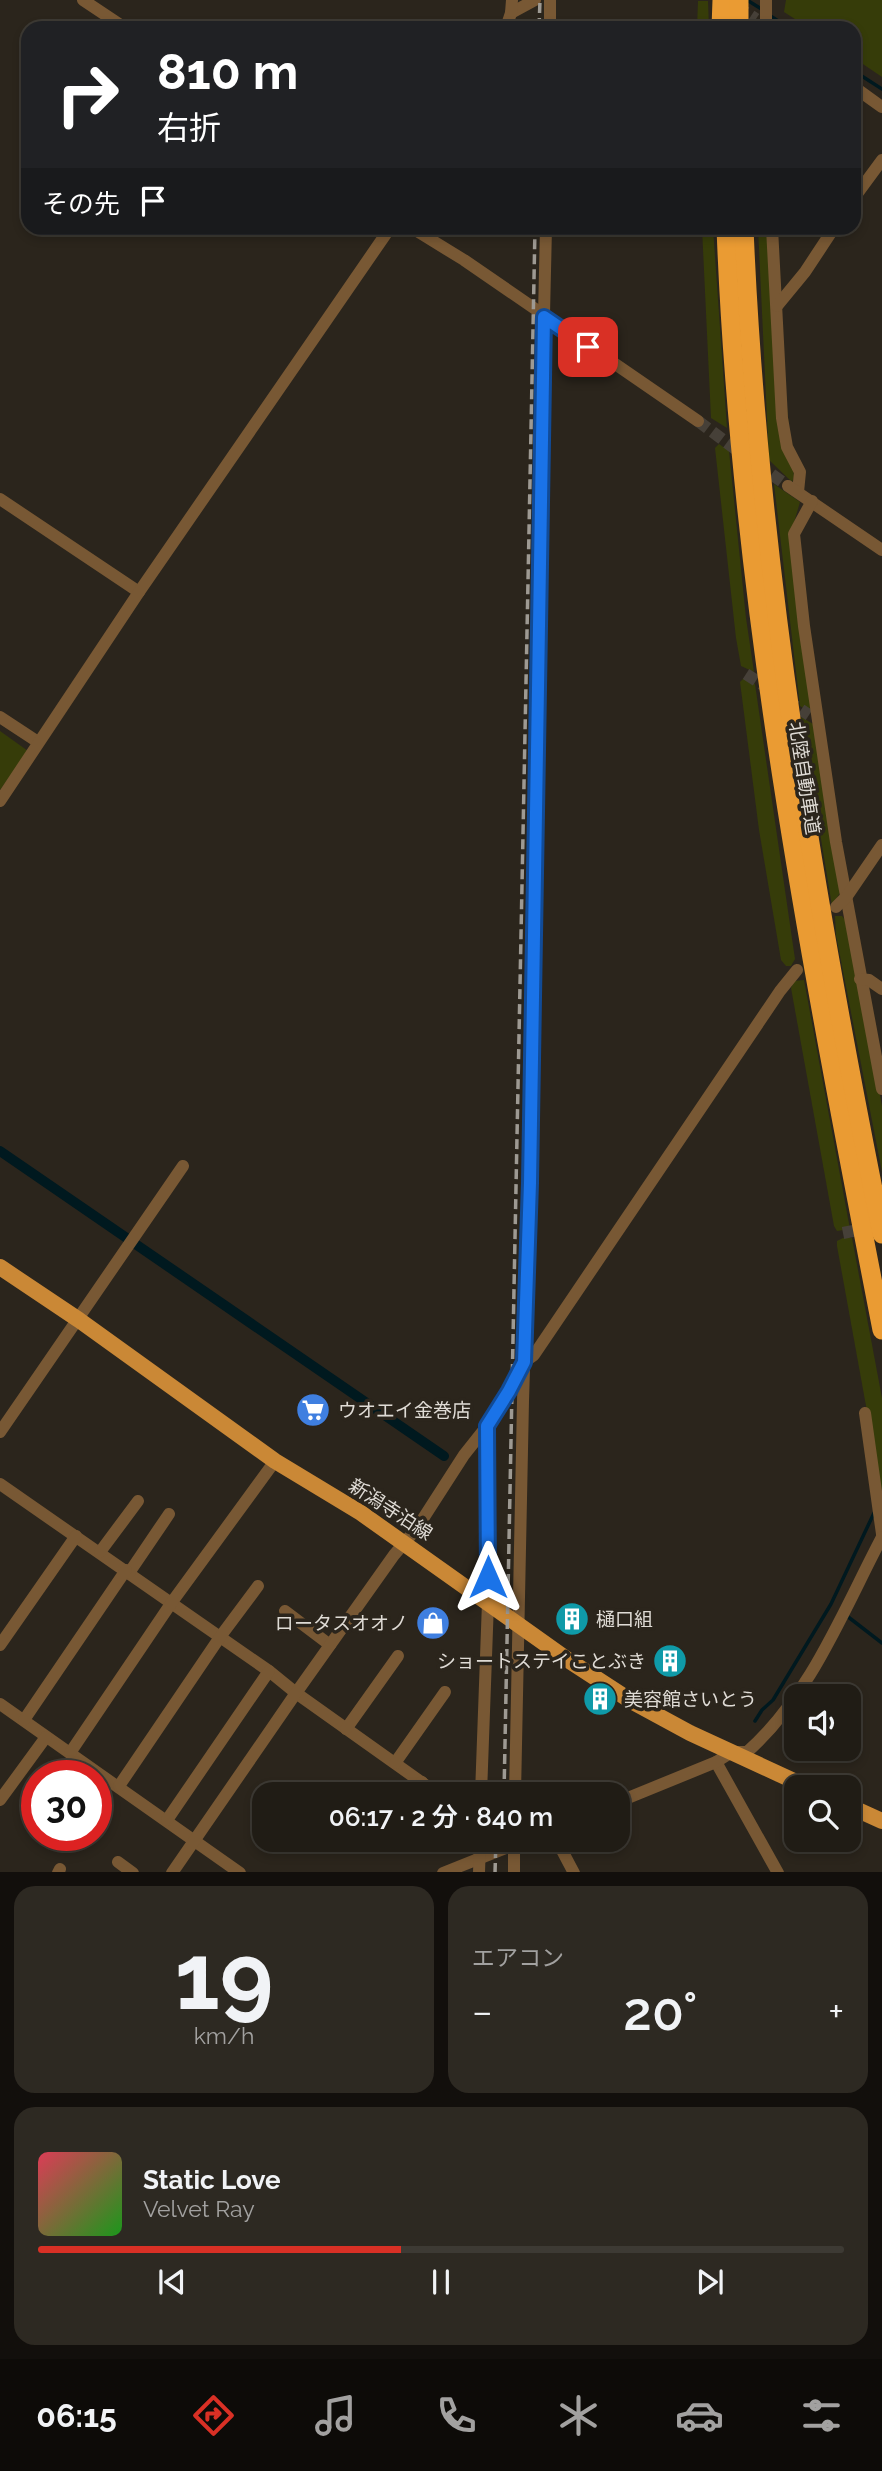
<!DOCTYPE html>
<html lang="ja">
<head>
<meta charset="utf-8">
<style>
	body { margin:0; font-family:Raleway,"Noto Sans JP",sans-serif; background:#2d2922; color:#f1f3f6; height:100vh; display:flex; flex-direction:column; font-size:26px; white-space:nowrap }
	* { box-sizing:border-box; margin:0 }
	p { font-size:23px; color:#a2a1a0 }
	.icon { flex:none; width:38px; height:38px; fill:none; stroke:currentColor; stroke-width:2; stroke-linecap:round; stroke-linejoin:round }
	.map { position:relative; height:1872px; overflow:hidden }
	.panel { display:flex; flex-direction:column; gap:14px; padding:14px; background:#120f0c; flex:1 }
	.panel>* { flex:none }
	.hud { position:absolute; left:21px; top:21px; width:840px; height:214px; border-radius:21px; box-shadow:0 4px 10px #0003,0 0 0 2px #3d3a34; background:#202124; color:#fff; overflow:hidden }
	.controls { position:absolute; left:784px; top:1684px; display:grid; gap:14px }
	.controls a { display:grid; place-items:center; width:77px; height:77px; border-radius:14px; background:#201c15; box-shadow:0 4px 10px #0003,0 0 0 2px #3d3a34; font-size:35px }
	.speed { position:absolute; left:21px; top:1760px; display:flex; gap:14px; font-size:35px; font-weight:700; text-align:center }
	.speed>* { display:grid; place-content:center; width:91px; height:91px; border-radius:50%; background:#201c15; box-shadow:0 4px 10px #0003,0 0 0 2px #3d3a34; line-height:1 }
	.speed .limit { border:10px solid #d22; background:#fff; color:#111 }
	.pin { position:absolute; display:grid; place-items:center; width:60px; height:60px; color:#fff; margin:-30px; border-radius:14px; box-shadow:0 4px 10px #0006 }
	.me { position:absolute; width:77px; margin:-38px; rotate:0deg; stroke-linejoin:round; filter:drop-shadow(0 0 5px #0008) }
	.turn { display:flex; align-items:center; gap:24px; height:147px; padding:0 21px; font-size:32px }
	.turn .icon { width:91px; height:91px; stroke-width:2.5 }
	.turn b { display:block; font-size:49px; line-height:60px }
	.then { display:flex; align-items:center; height:66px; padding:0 21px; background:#0003; gap:14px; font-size:26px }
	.big { font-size:52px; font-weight:600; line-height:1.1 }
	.panel .tile { flex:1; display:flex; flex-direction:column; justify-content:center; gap:10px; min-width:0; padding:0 24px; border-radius:21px; background:#2d2922 }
	.panel .dial { align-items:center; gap:0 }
	.dial b { font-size:91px; line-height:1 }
	.song { display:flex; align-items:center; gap:21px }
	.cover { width:84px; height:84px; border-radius:10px; background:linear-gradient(135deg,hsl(350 70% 55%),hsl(120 70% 35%)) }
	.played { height:7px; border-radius:4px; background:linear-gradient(90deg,#d93025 45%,#3d3a34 45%) }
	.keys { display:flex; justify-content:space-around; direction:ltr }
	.heat { display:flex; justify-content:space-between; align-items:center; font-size:38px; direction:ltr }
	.panel .tiles { flex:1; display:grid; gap:14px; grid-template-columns:1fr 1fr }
	.tile:last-child { grid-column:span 2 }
	.trip { position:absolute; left:252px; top:1782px; width:378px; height:70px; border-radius:21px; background:#201c15; box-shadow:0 4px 10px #0003,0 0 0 2px #3d3a34; font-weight:600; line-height:70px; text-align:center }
	.tabs { display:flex; height:112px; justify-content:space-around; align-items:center; background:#0d0b08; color:#a2a1a0 }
	.tabs .icon { width:49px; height:49px }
	.tabs .active { color:#d93025 }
	.tabs b { font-size:32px; color:#f1f3f6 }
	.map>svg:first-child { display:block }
	.green { fill:#363c09 }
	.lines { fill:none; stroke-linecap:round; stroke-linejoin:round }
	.stream { stroke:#00191f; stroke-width:3.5 }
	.canal { stroke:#00191f; stroke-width:10 }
	.minor-tunnel { stroke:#464038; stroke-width:12; stroke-dasharray:12 6; stroke-linecap:butt }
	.minor { stroke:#785834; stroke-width:12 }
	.major { stroke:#ca8836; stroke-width:16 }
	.highway { stroke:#ea9b33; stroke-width:19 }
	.rail { stroke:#9e9a93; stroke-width:3.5; stroke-dasharray:10 5; stroke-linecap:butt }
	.route-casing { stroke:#114b97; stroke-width:18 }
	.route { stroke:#1a73e8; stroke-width:12 }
	.labels { text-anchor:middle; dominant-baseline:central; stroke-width:7; stroke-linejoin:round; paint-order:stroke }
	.street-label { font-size:19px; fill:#dfdbd5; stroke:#2b251c }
	.poi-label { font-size:19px; fill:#dfdbd5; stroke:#2b251c; text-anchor:start }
</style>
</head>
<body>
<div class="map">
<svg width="882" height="1873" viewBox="0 0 882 1873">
	<rect width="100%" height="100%" fill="#2b251c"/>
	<g class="green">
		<path d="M786 0H882V77L854 58V28H809L784 12Z"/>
		<path d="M698 1H708L709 28H697Z"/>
		<path d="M702 228H713L727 428 711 418Z"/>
		<path d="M758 228H769L794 477 792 482 769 460Z"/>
		<path d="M719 444 729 451 746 618 754 672 741 666 736 638 715 448Z"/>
		<path d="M774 484 800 502 791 533 815 715 800 706Z"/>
		<path d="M745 677 755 684 795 959 791 966H786L781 960 759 830 740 682Z"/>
		<path d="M801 717 815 725 841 891 832 906Z"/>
		<path d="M0 731 28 751 0 790Z"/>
		<path d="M835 916H842L849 925 882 1106V1172L836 935Z"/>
		<path d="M804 980 850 1229 837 1231 834 1226 791 988 794 981Z"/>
		<path d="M843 1238H852L882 1398V1494L837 1246V1241Z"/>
	</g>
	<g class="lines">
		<g class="stream">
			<path d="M747 0 763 10"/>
			<path d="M769 15 789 28"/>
			<path d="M854 71 882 89"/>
			<path d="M847 1616 882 1643"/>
			<path d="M755 1721 762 1710 773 1700 831 1604 874 1513"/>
		</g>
		<path class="canal" d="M0 1151 444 1456"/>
		<g class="minor-tunnel">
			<path d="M736 6 756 19"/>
			<path d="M698 421 742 454"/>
			<path d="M757 464 788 486"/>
			<path d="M746 674 771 690"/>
			<path d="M786 700 809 715"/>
			<path d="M843 1233 868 1228"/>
		</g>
		<g class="minor">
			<path d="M83 0 125 28"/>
			<path d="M511 13 535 0"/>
			<path d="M506 28 511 13 512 0"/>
			<path d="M550 28V0"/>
			<path d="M766 28V0"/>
			<path d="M854 87 882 107"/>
			<path d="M854 198 882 160"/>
			<path d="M412 228 464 260 698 421"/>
			<path d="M772 228 782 418 787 447 800 472 798 492"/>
			<path d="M777 306 805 272 834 228"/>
			<path d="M788 486 882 550"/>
			<path d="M0 499 139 592"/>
			<path d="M812 501 794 534 804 626 836 842 882 1089"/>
			<path d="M0 717 38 742"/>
			<path d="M0 801 139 592 390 228"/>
			<path d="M836 907 847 896 882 845"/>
			<path d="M860 979 869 980 882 989"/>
			<path d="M865 1413 882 1534"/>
			<path d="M0 1432 183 1166"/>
			<path d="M0 1484 269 1671 296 1693 438 1794"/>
			<path d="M100 1552 138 1501"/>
			<path d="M129 1573 169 1514"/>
			<path d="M285 1611 330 1645"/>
			<path d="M0 1645 76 1536"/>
			<path d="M0 1704 240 1873"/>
			<path d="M24 1720 126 1570"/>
			<path d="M346 1729 398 1656"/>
			<path d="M70 1753 172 1602 275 1461"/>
			<path d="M716 1762 778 1873"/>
			<path d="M395 1763 445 1692"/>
			<path d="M119 1786 220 1637 258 1586"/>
			<path d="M413 1794 422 1782"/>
			<path d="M481 1794 488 1602 487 1426"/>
			<path d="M515 1794 523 1401 530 1183 539 530 546 228"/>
			<path d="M0 1800 46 1737"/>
			<path d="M618 1802 716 1762 732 1752H747C810 1697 844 1609 882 1537"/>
			<path d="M167 1820 269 1671"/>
			<path d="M556 1839 574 1873"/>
			<path d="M372 1847 378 1839"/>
			<path d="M118 1862 133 1873"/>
			<path d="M58 1873 60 1869"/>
			<path d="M172 1873 296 1693 394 1555 417 1528 464 1455 487 1426 509 1391 524 1362 534 1355 780 991 797 970"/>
			<path d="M443 1873 528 1839"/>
			<path d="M479 1873 480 1839"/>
			<path d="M514 1873V1840"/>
		</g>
		<g class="major">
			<path d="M0 1267 79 1320 275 1461 361 1513 568 1660 631 1701 690 1733 807 1787"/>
			<path d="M849 1806 882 1821"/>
		</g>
		<g class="highway">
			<path d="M721 28 722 0"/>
			<path d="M739 28V0"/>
			<path d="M726 228C740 600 811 965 882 1330"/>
			<path d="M744 228C758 567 815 902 882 1234"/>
		</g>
		<g class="rail">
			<path d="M539 28 540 0"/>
			<path d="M504 1794 535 228"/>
			<path d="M495 1873 496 1839"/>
		</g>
	</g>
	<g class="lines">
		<g class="route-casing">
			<path id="route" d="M488 1577 487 1426 509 1391 524 1362 530 1183 544 317 588 347"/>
		</g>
		<use href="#route" class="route"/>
	</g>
	<defs>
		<g id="supermarket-disc" transform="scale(1.75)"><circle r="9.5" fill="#3f7fe0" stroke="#2b251c"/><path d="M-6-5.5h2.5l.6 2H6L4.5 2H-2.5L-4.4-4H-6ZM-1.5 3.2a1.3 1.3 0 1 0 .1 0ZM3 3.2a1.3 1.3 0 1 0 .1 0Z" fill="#fff"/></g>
		<g id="building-disc" transform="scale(1.75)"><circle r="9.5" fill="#0f9aa8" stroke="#2b251c"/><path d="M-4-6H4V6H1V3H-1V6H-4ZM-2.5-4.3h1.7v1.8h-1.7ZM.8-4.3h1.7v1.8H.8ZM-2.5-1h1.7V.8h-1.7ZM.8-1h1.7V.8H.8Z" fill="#fff"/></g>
		<g id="shop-disc" transform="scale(1.75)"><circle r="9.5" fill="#3f7fe0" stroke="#2b251c"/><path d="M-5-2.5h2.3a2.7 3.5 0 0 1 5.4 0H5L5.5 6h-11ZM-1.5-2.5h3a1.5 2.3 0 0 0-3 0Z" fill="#fff"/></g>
	</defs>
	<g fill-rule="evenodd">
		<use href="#supermarket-disc" x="313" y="1410"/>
		<use href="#building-disc" x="572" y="1619"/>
		<use href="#shop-disc" x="433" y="1623"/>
		<use href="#building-disc" x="670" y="1661"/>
		<use href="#building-disc" x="600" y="1699"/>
	</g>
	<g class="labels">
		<g class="street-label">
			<text transform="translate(805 778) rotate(81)">北陸自動車道</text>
			<text transform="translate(391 1509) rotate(33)">新潟寺泊線</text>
		</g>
		<g class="poi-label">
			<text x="338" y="1410">ウオエイ金巻店</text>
			<text x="596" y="1619">樋口組</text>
			<text x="408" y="1623" text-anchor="end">ロータスオオノ</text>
			<text x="646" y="1661" text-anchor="end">ショートステイことぶき</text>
			<text x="624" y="1699">美容館さいとう</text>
		</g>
	</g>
</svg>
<div class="controls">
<a><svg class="icon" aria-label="sound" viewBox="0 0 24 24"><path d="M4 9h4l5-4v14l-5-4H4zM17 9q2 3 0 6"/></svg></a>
<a><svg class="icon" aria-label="search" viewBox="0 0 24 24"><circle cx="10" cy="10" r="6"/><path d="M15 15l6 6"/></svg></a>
</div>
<div class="speed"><div class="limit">30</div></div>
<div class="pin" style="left:588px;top:347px;background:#d93025"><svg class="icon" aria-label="arrive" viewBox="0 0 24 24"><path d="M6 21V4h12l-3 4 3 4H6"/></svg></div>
<svg class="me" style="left:488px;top:1577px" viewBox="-20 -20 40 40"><path d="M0-17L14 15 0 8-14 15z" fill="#1a73e8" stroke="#fff" stroke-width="4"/></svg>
<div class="trip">06:17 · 2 分 · 840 m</div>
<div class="hud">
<div class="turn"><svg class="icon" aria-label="right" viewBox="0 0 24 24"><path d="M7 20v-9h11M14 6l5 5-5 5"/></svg><div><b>810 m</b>右折</div></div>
<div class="then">その先<svg class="icon" aria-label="arrive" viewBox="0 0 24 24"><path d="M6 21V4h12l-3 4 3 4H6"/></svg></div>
</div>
</div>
<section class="panel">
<div class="tiles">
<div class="tile dial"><b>19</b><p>km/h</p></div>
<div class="tile"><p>エアコン</p>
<div class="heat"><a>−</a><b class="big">20°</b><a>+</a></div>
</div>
<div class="tile">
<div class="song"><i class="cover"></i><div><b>Static Love</b><p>Velvet Ray</p></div></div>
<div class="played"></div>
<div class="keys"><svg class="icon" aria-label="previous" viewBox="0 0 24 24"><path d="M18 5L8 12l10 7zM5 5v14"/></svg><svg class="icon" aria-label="pause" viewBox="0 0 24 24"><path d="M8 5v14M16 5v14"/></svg><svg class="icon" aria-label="next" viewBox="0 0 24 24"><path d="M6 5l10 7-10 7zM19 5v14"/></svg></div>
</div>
</div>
</section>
<nav class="tabs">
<b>06:15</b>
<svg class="icon active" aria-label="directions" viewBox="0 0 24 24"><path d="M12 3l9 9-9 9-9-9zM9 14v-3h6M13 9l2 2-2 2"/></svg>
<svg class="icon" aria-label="music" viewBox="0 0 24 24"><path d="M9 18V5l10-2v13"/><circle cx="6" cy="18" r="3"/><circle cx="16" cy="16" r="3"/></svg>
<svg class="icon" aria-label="phone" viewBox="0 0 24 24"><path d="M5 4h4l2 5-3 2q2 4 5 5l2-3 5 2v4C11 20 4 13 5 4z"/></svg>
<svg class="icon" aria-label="climate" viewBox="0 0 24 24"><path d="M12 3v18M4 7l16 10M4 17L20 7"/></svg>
<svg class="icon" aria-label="car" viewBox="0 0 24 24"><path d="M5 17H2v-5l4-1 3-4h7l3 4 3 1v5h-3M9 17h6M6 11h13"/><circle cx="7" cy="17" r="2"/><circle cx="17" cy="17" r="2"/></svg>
<svg class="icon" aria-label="filters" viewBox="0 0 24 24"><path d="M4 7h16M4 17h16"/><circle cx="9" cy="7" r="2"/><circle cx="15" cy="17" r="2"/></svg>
</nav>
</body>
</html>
